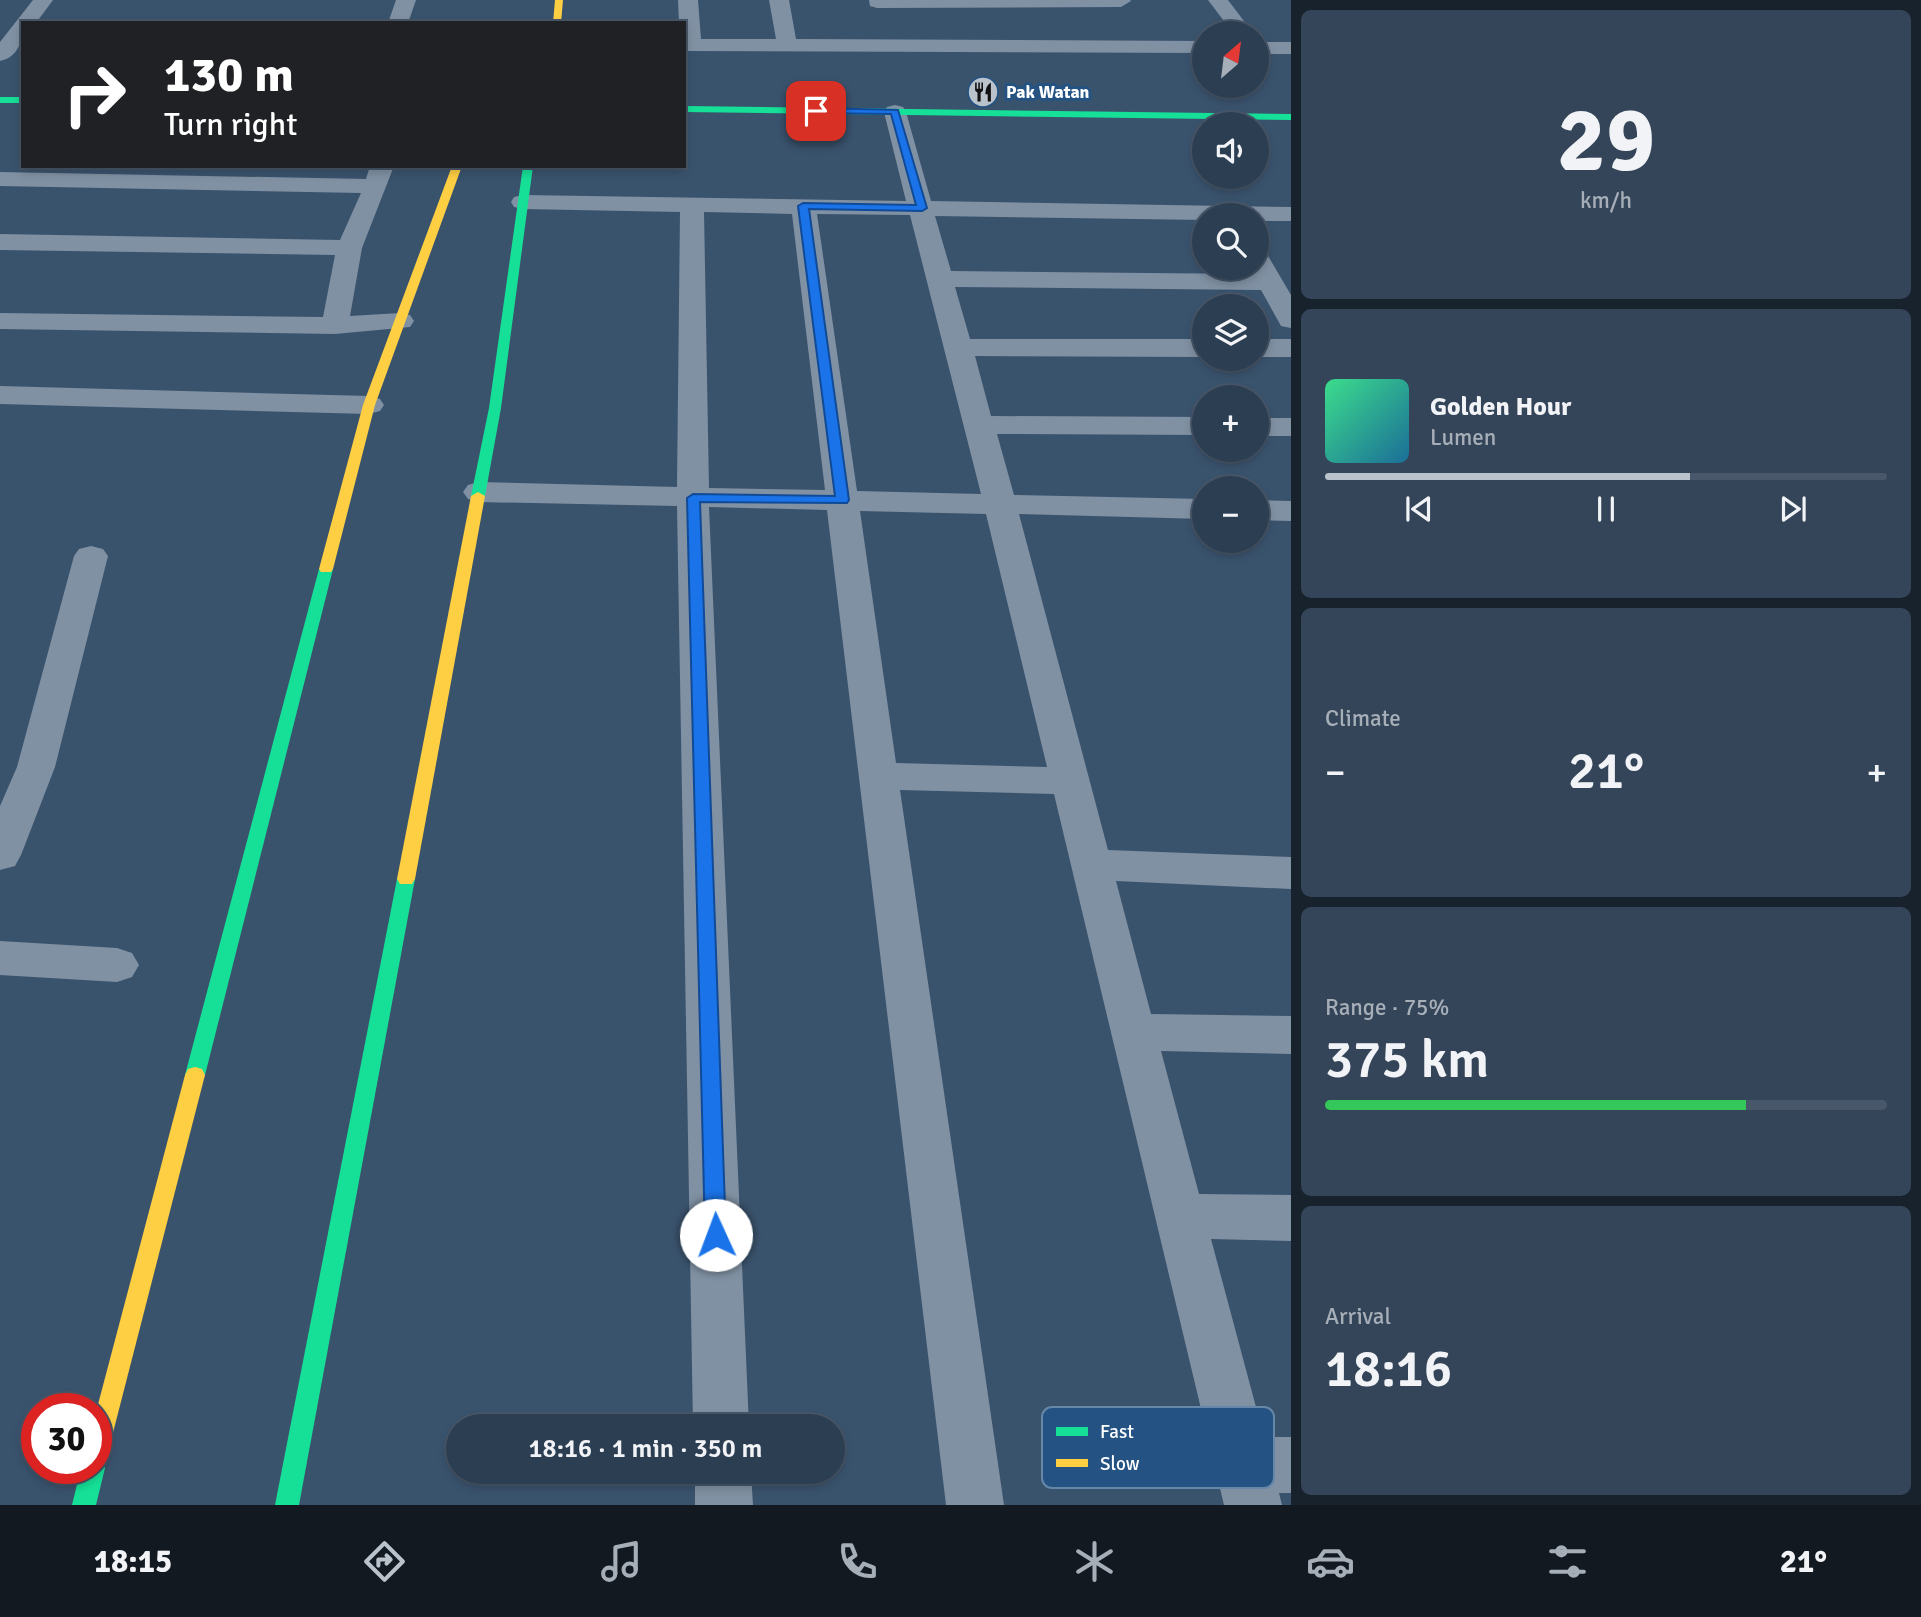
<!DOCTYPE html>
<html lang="en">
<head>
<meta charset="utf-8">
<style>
	body { margin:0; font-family:Signika,sans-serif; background:#344559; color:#f1f3f6; height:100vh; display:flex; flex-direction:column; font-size:26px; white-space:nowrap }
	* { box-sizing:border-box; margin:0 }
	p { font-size:23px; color:#a6aeb8 }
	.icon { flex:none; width:38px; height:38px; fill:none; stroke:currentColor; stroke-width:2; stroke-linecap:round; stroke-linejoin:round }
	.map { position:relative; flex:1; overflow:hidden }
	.sheet { display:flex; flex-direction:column; gap:10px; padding:10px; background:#18222d; width:630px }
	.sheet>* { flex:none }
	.top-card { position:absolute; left:21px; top:21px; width:665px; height:147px; border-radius:0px; box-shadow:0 4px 10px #0003,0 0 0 2px #485769; background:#202124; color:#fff; overflow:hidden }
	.needle { width:46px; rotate:28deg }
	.controls { position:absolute; left:1192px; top:21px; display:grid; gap:14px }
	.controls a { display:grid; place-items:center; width:77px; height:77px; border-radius:50%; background:#2c3e52; box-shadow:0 4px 10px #0003,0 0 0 2px #485769; font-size:35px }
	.speed { position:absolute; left:21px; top:1393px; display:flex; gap:14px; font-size:35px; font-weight:700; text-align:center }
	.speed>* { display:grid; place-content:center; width:91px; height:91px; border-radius:50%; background:#2c3e52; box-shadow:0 4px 10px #0003,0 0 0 2px #485769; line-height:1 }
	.speed .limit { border:10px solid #d22; background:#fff; color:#111 }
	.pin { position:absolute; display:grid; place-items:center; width:60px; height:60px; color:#fff; margin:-30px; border-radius:14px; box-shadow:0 4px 10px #0006 }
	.me { position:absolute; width:77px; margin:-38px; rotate:358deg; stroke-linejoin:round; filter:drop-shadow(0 0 5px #0008) }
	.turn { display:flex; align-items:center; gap:24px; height:147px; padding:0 28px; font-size:32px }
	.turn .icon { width:91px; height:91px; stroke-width:2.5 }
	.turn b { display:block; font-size:49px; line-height:60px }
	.big { font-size:52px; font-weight:600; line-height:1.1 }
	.sheet .tile { flex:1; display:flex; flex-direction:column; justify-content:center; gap:10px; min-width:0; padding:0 24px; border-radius:10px; background:#344559 }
	.sheet .dial { align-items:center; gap:0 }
	.dial b { font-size:91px; line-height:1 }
	.song { display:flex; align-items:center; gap:21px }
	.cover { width:84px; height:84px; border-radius:10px; background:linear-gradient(135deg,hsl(150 70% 55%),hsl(200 70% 35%)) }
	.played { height:7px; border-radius:4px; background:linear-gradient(90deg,#bac3cc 65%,#485769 65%) }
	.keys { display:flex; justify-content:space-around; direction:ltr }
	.heat { display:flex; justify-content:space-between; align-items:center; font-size:38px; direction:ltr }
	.charge { height:10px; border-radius:5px; background:linear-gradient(90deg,#34c759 75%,#485769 0) }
	.trip { position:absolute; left:446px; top:1414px; width:399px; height:70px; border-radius:35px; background:#2c3e52; box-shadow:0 4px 10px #0003,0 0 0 2px #485769; font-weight:600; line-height:70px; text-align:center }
	.dock { display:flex; height:112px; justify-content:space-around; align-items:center; background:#121921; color:#a6aeb8 }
	.dock .icon { width:49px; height:49px }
	.dock .on { color:#bac3cc }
	.dock b { font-size:32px; color:#f1f3f6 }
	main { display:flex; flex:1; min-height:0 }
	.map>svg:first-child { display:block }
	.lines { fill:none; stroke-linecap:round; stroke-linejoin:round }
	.street { fill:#8091a3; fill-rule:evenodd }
	.fast { fill:#16e098; fill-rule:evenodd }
	.slow { fill:#ffcf43; fill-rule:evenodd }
	.route { fill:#1a73e8; stroke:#114b97; stroke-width:2 }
	.labels { text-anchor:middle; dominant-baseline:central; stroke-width:6; stroke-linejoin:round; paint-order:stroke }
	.far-poi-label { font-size:18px; font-weight:bold; fill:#fff; stroke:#245383; text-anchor:start }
	.key { fill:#245383; stroke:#6687a8; stroke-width:2 }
	.key-label { font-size:19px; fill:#fff }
</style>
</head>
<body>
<main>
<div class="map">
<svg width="1291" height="1505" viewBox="0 0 1291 1505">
	<rect width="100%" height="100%" fill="#3a536d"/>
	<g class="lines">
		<g class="street">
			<path d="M33 0H53L36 23H23C23 40 19 57 0 61V42Z"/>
			<path d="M396 0H416L408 23H388Z"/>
			<path d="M678 0H698L701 39H776L769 0H789L796 39 1204 41V53L684 51V23H679Z"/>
			<path d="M869 0H1130L1131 1 1121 7 877 8 870 6Z"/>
			<path d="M1208 0H1228L1253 33H1233Z"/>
			<rect x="1256" y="42" width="35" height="12"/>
			<path d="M895 105 903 107 906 112 931 201 1291 207V221H1256V215H1204V220L935 216 951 271 1252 274 1249 268H1256L1258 252 1267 254 1291 295V328L1281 326 1261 290 955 287 970 339H1204V357L975 356 991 416 1204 417V435L997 434 1014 495 1204 499V519L1019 514 1108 850 1291 857V889L1116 881 1151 1014 1291 1016V1054L1161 1051 1199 1194 1291 1195V1241L1211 1239 1264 1437H1291V1493H1279L1282 1505H1224L1054 794 900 790 1004 1505H946L827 510 709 507 749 1426H693L677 506 479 502 468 499 463 492 468 485 479 482 677 487 680 212 523 209 514 207 511 202 514 197 523 195 906 201 884 112 887 107ZM704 212 792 214 825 490 709 488ZM817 214 910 215 981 494 857 491ZM860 511 986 514 1047 767 896 763Z"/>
			<path d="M370 166H394L362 248 350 316 400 313 410 315 414 321 410 327 335 334 0 329V313L323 317 335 255 0 250V234L340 240 361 193 0 186V172L366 179Z"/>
			<rect x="1256" y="339" width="35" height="18"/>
			<path d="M0 386 369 396 380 399 384 405 380 411 369 414 0 404Z"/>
			<rect x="1256" y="418" width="35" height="18"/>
			<path d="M1256 500 1291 501V521L1256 520Z"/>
			<path d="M91 546 103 549 108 556 55 767 21 855 15 866 0 870V806L17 767 74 556 79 549Z"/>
			<path d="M0 941 117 948 132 953 139 965 132 977 117 982 0 975Z"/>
			<path d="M695 1472H751L753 1505H695Z"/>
		</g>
		<g class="fast">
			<rect x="0" y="97" width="23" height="6"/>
			<path d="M684 106 1291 114V120L684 112Z"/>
			<path d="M523 166H533L501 408 485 496 478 500 471 496 489 408Z"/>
			<path d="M326 565 333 569 205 1075 202 1081 195 1083 188 1081 185 1075 319 569Z"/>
			<path d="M406 873 412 874 415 879 299 1505H275L397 879 400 874Z"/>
			<path d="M96 1458 101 1460 105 1468 96 1505H72L81 1468H96Z"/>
		</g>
		<g class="slow">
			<path d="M555 0H563L561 23H553Z"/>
			<path d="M452 166H462L375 405 333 569 331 572H321L319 569 363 405Z"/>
			<path d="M478 492 485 496 415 879 412 884H400L397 879 471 496Z"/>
			<path d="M195 1067 202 1069 205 1075 107 1456 104 1464 96 1467V1412L185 1075 188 1069Z"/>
		</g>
	</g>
	<path class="route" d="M816 108 898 110 927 208 922 211 809 209 849 500 847 503 700 502 726 1235 723 1242 716 1245 708 1242 705 1235 687 498 693 494 835 496 798 206 803 203 916 205 891 114 813 113 811 111Z"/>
	<defs>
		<g id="restaurant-disc" transform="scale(1.575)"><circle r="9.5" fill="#bac3cc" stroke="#245383"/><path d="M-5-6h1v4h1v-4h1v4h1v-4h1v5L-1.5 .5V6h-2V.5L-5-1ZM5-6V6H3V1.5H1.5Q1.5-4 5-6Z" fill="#111"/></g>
	</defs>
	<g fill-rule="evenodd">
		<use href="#restaurant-disc" x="983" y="92"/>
	</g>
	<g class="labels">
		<g class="far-poi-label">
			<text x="1006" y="92">Pak Watan</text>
		</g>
	</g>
	<rect x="1042" y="1407" width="232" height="81" rx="10" class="key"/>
	<rect x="1056" y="1427" width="32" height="9" fill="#16e098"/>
	<rect x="1056" y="1459" width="32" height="8" fill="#ffcf43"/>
	<g class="key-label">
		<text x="1100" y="1438">Fast</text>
		<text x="1100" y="1470">Slow</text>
	</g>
</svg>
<div class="controls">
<a><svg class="needle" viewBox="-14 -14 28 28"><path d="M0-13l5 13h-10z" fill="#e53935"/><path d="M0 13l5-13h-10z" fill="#a6aeb8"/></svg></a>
<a><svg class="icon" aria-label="sound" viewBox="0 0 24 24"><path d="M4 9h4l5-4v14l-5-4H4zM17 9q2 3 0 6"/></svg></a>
<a><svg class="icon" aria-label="search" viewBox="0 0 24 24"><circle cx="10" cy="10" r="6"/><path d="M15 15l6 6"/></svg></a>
<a><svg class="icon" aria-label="layers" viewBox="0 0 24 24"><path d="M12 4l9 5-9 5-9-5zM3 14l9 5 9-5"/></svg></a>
<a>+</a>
<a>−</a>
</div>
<div class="speed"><div class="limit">30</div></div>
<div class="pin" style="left:816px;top:111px;background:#d93025"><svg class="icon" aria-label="arrive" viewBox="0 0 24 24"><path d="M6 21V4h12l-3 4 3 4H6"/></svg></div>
<svg class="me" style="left:716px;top:1235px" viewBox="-20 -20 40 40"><circle r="19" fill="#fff"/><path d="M0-13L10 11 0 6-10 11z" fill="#1a73e8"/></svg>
<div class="trip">18:16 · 1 min · 350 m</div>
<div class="top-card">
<div class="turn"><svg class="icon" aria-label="right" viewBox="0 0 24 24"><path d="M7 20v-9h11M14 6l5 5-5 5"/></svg><div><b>130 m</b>Turn right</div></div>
</div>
</div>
<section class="sheet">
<div class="tile dial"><b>29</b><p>km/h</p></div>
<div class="tile">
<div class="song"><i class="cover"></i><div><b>Golden Hour</b><p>Lumen</p></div></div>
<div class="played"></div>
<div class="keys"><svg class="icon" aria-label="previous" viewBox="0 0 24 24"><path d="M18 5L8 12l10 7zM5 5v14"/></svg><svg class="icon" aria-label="pause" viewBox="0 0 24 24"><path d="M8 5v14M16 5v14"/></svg><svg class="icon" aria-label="next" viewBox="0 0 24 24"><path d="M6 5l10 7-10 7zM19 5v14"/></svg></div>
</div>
<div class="tile"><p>Climate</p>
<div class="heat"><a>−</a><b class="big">21°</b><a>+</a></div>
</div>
<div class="tile"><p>Range · 75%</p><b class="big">375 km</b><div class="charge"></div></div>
<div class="tile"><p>Arrival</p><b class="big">18:16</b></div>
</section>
</main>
<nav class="dock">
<b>18:15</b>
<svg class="icon on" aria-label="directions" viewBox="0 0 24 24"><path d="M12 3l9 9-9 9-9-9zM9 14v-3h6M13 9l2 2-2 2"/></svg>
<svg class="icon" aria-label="music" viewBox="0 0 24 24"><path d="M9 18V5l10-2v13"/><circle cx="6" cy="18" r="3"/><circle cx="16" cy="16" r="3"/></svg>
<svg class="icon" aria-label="phone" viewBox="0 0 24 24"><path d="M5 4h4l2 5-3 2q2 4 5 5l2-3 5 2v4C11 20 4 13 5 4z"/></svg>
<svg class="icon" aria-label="climate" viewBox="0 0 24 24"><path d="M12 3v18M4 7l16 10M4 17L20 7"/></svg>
<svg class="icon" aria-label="car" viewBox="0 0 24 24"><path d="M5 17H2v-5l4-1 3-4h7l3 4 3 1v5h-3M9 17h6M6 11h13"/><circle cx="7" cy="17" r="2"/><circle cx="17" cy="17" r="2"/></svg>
<svg class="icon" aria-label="filters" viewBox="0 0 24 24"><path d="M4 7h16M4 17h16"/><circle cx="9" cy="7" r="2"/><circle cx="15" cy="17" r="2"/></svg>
<b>21°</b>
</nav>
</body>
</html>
